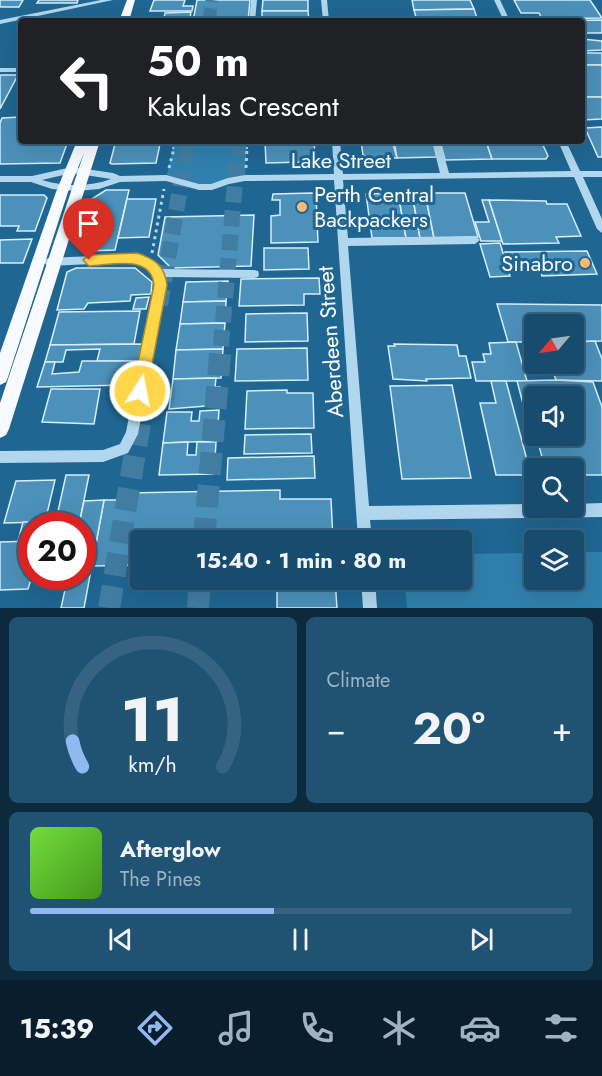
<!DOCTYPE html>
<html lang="en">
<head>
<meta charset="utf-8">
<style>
	body { margin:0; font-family:Jost,sans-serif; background:#205373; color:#f1f3f6; height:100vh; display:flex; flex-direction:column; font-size:22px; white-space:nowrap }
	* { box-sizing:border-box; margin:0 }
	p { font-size:20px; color:#9eb4c2 }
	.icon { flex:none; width:33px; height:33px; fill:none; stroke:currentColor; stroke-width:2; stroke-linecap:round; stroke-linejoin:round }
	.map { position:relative; height:608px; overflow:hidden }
	.panel { display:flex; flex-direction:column; gap:9px; padding:9px; background:#0d2a3c; flex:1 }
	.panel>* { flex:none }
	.guide { position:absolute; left:18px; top:18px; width:567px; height:126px; border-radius:6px; box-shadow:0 6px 24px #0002,0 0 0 2px #366381; background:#202124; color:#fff; overflow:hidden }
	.needle { width:39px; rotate:241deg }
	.controls { position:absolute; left:524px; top:314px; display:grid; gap:12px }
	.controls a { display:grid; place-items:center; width:60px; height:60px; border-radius:6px; background:#174c6e; box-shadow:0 6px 24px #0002,0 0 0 2px #366381; font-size:30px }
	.speed { position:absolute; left:18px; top:512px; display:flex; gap:12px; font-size:30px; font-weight:700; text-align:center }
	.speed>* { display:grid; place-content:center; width:78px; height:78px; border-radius:50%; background:#174c6e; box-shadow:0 6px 24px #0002,0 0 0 2px #366381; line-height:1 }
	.speed .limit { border:9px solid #d22; background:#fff; color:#111 }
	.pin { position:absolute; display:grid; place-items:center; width:51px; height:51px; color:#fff; margin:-62px -26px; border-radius:50% 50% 50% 0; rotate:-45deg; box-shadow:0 0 6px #0007 }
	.pin .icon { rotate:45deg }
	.me { position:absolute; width:66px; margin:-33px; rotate:11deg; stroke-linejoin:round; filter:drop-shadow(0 0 4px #0008) }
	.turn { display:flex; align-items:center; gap:21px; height:126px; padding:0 30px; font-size:27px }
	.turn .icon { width:78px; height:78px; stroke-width:2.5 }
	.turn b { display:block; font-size:42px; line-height:51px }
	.big { font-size:45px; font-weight:700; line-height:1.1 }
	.panel .card { flex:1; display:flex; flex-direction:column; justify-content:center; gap:9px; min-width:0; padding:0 21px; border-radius:9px; background:#205373 }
	.panel .dial { align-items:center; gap:0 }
	.dial svg { height:156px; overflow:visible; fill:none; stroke:#366381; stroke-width:7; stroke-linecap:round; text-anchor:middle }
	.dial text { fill:#f1f3f6; stroke:none }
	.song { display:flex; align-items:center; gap:18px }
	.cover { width:72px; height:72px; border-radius:9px; background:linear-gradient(135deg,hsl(100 70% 55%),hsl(100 70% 35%)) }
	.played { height:6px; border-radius:3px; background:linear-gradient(90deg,#90b9f0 45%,#366381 45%) }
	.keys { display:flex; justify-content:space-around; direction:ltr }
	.heat { display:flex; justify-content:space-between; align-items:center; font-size:33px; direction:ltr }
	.panel .tiles { flex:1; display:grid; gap:9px; grid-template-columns:1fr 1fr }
	.card:last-child { grid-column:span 2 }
	.trip { position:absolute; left:130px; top:530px; width:342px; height:60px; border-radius:6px; background:#174c6e; box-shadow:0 6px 24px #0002,0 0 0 2px #366381; font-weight:700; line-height:60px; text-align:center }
	.menu { display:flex; height:96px; justify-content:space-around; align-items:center; background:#091e2c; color:#9eb4c2 }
	.menu .icon { width:42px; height:42px }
	.menu .active { color:#90b9f0 }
	.menu b { font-size:27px; color:#f1f3f6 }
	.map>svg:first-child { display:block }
	.green { fill:#3080ad }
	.building { fill:#4c91ba; stroke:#d6edfa; stroke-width:1.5 }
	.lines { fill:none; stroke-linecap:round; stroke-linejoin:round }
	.highway-tunnel-far2 { stroke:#417da2; stroke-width:13; stroke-dasharray:13 6; stroke-linecap:butt }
	.highway-tunnel-far1 { stroke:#417da2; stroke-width:16; stroke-dasharray:16 8; stroke-linecap:butt }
	.highway-tunnel { stroke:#417da2; stroke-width:22; stroke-dasharray:22 11; stroke-linecap:butt }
	.path-far1 { stroke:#b0d7ed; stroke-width:2; stroke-dasharray:2 3; stroke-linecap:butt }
	.path { stroke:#b0d7ed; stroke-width:3; stroke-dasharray:3 4; stroke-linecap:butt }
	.minor { fill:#b0d7ed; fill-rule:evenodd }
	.major { fill:#f7fbff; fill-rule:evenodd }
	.route { fill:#ffd54a; stroke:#a68a30; stroke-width:1.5 }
	.poi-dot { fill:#fbba70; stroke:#1f6692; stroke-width:2 }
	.labels { text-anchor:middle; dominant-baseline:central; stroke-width:6; stroke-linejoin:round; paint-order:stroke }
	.street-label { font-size:22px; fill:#fff; stroke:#1f6692 }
	.poi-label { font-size:22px; fill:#fff; stroke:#1f6692; text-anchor:start }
</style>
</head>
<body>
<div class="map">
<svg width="602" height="608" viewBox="0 0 602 608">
	<rect width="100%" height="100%" fill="#1f6692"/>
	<g class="green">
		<path d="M247 143 245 178 211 186 166 178 174 144Z"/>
		<path d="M573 552H602V608H407L404 579H462V554L534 553V579H573Z"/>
	</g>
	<g class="building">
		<path d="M0 0H23L19 7H0Z"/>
		<path d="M39 0H78L77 3H37Z"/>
		<path d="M154 0H185L183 6H193L192 11H150Z"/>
		<path d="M197 0H250L248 21H193Z"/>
		<path d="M263 0H308V11H262Z"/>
		<path d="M412 0H470L474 9 414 10Z"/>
		<path d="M514 0H590L602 18 542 19 539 13H521Z"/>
		<path d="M474 9 478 21H417L414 10Z"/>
		<path d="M262 11H308L309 21H262Z"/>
		<path d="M191 12 190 18H164L165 13Z"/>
		<path d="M602 20V33H582V21H526Z"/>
		<path d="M582 39 602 41V50L582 51Z"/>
		<rect x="582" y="53" width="20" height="12"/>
		<rect x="582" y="65" width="20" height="32"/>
		<path d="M1 75H18L0 109V76Z"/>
		<path d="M582 97H602V119L582 120Z"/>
		<path d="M21 117V141H68L60 163 0 164V123L2 118Z"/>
		<path d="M602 127V157H598L585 128Z"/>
		<path d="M112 141H172L112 143Z"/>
		<path d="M361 141H392L397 158H368L363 155Z"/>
		<path d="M394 141H433L437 157 397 158Z"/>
		<path d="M440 141H486L492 159 445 160Z"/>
		<path d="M486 141H541L548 156 546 159H492Z"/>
		<path d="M265 142H314L315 154 305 162 266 163Z"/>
		<path d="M115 144H160L156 163 112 164 110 163Z"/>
		<path d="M106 190H129L115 250 85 251 77 244 90 200Z"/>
		<path d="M312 193 316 195 318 242 271 243V216L280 215V200H272L273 194Z"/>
		<path d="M398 193 406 238H372L366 194Z"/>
		<path d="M398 193H412L420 238H406Z"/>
		<path d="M412 193H425L434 238H420Z"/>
		<path d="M425 193H465L478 237 434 238Z"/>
		<path d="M0 195H44L47 198 35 231H17L19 226H0Z"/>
		<path d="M127 199H156L149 237 118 238Z"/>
		<path d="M482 200H489L502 241H481L475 222H489Z"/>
		<path d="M489 200 546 201 547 204H567L581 236 556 237 559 243 503 244Z"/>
		<path d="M254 215 251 266 171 268 158 255 165 217Z"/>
		<path d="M32 239 23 263H0V240Z"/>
		<path d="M500 243 510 276 490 277 480 244Z"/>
		<path d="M264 248H308L309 269 264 270Z"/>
		<path d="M587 251 597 274 542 276 540 270H511L505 252Z"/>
		<path d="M76 268H135L152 282 151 294 131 295 130 301 88 303 84 309 57 310 67 272Z"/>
		<path d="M319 278 320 294H304V305L239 306 241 279Z"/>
		<path d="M228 281 226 301 183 302 186 282Z"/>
		<path d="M149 297 146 309H133L136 298Z"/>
		<path d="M226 301 225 323 180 324 183 302Z"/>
		<path d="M497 304 602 305V341L573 342V324H534V342H508Z"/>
		<path d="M140 311 134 344 50 345 59 312Z"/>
		<path d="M307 313 308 341 245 342 246 314Z"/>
		<path d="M225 323 223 349 176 350 180 324Z"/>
		<path d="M595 341 602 359V381L556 380 550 363H573V342Z"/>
		<path d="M516 342 527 381H476L472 362H485L483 354H491L489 343Z"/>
		<path d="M143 344 140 361H97L100 349 66 350 63 362H45L50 345Z"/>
		<path d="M394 344 457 345 459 356H466L471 378 426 379 427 381 393 379 388 346H395Z"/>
		<path d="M307 348 308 380 235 381 237 349Z"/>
		<path d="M223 349 221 378 173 379 176 350Z"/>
		<path d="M82 361H132L128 385 37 387 45 362H55L52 374 79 372Z"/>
		<path d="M216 378 215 387H220L219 405 169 409 173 379Z"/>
		<path d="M556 380 593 382 602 407V475H573V468H545L536 435H573V396H534V427L532 419H527L517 381Z"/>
		<path d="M491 381H506L531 475H496L480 403H496Z"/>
		<path d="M452 385 471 478 402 479 390 386Z"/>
		<path d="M51 389H100L94 424 42 422Z"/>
		<path d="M287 390V393H313L314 428 245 429 247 391Z"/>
		<path d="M219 410 217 441 163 443 167 412H192L191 421H199L200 411Z"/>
		<path d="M311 434 312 453 244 454 245 435Z"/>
		<path d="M188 442 187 455H196L197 442H216L214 474 159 475 163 443Z"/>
		<path d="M314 456 315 478 227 480 228 458Z"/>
		<path d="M66 475H89L79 525H55Z"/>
		<path d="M55 480 45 522 4 523 16 481Z"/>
		<path d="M280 490V499H331L333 540H141V565L92 566 104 500H125L126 493Z"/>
		<path d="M104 500 84 608H61L68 576H82V525H79L84 501Z"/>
		<path d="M23 522H45L44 525H32V541H18Z"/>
		<path d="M32 541V576L28 589 0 590V542Z"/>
		<path d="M43 576H68L66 585 41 586Z"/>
		<path d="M277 579H335L337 608H277Z"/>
	</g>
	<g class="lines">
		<g class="highway-tunnel-far2">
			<path d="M209 21 212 0"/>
			<path d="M187 149 188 141"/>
			<path d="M238 149 239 141"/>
		</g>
		<g class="highway-tunnel-far1">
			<path d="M160 305 187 148"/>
			<path d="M221 346 238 148"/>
		</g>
		<g class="highway-tunnel">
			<path d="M204 540 221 345"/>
			<path d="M109 608 148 376"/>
			<path d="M198 608 200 579"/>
		</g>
		<g class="path-far1">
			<path d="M174 144 247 143"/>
			<path d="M173 149 175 141"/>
			<path d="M247 149V141"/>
		</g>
		<g class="path">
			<path d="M169 168 174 148"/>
			<path d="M246 168 247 148"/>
			<path d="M152 253 164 189"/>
		</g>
		<g class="minor">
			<path d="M101 0H113L0 24V20Z"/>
			<path d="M251 0H257L255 21H249Z"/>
			<path d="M321 0H327L329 21H323Z"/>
			<path d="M494 0H500L510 21H504Z"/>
			<rect x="0" y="68" width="21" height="4"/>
			<path d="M332 141H340L343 174 440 173 432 141H440L449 173 571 171 558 141H566L580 171H602V177H583L602 219V233L597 229 574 177 343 180 348 238 475 236 480 240 475 244 348 246 369 506 534 504V507H573V504L602 503V517L370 520 372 540H358L334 180 245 181 229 184 212 190H199L166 181 120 182 99 189 76 191 52 189 31 182H0V176H32L72 167 113 173 120 176 166 175 199 184H211L228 178 245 175 334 174ZM72 173 111 179C90 187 64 187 42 180Z"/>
			<path d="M137 254 154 263 160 269 254 270 258 271 259 274 258 277 254 278 164 277 165 285 138 434 128 453 103 462 0 463V451L103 450 120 444 126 432 155 285C153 272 147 268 136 262L48 266 43 262 48 258Z"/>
			<path d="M361 579H375L377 608H363Z"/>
		</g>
		<g class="major">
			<path d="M127 0H135L129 21H119Z"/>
			<path d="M77 141H100L9 429 6 435 0 438V403L84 153 68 192 8 377 6 382 0 385V353L56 192Z"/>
		</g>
	</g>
	<path class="route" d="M137 253C155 259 165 266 167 285L147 391 145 397 140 399 134 397 132 391 154 285C151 254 112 265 89 266L83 260 89 255Z"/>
	<g class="poi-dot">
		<circle cx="302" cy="207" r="6"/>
		<circle cx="585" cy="263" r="6"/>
	</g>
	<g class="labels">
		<g class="street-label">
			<text x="341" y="160">Lake Street</text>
			<text transform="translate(330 342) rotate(-94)">Aberdeen Street</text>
		</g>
		<g class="poi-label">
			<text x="314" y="194">Perth Central<tspan x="314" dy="25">Backpackers</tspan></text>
			<text x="573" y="263" text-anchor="end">Sinabro</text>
		</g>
	</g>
</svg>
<div class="controls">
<a><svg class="needle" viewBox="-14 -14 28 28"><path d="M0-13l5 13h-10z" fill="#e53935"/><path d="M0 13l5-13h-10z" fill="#9eb4c2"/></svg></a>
<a><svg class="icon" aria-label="sound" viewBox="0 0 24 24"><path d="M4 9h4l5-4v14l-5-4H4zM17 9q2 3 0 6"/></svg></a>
<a><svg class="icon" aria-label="search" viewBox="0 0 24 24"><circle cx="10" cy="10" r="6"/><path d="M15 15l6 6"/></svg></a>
<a><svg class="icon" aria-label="layers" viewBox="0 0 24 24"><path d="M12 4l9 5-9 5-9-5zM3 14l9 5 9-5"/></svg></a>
</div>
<div class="speed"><div class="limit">20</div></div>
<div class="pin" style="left:89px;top:260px;background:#d93025"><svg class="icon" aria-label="arrive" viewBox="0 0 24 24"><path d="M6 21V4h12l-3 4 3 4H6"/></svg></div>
<svg class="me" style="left:140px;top:391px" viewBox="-20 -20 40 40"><circle r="17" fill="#ffd54a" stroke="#fff" stroke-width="3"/><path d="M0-11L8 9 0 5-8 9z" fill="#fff"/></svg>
<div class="trip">15:40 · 1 min · 80 m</div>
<div class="guide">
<div class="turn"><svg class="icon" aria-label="left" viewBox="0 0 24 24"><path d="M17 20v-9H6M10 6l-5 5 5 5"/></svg><div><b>50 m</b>Kakulas Crescent</div></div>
</div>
</div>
<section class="panel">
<div class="tiles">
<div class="card dial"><svg viewBox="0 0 100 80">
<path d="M14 69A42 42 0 1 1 86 69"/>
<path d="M14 69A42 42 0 0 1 9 56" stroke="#90b9f0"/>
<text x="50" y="56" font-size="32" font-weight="700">11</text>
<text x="50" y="72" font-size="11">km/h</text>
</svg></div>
<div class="card"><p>Climate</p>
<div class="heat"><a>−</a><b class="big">20°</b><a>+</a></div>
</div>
<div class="card">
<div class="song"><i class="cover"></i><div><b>Afterglow</b><p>The Pines</p></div></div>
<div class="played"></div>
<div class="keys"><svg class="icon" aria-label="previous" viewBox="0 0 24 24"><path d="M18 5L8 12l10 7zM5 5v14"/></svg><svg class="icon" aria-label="pause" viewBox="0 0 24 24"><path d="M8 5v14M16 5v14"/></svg><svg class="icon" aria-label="next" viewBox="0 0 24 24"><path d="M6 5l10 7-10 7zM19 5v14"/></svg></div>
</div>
</div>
</section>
<nav class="menu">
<b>15:39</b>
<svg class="icon active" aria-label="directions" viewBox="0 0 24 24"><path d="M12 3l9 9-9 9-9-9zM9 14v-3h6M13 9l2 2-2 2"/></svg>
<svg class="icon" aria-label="music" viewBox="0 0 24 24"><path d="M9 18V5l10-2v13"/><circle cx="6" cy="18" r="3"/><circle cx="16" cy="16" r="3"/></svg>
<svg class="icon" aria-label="phone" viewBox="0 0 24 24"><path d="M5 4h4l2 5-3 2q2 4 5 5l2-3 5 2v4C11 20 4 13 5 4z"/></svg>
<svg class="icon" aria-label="climate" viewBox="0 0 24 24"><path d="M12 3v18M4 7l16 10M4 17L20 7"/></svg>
<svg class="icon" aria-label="car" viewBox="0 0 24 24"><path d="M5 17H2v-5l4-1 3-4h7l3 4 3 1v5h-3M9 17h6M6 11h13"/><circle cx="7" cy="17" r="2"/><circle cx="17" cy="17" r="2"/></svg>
<svg class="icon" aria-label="filters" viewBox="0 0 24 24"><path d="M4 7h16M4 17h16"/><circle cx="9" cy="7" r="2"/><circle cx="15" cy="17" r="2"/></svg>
</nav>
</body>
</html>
